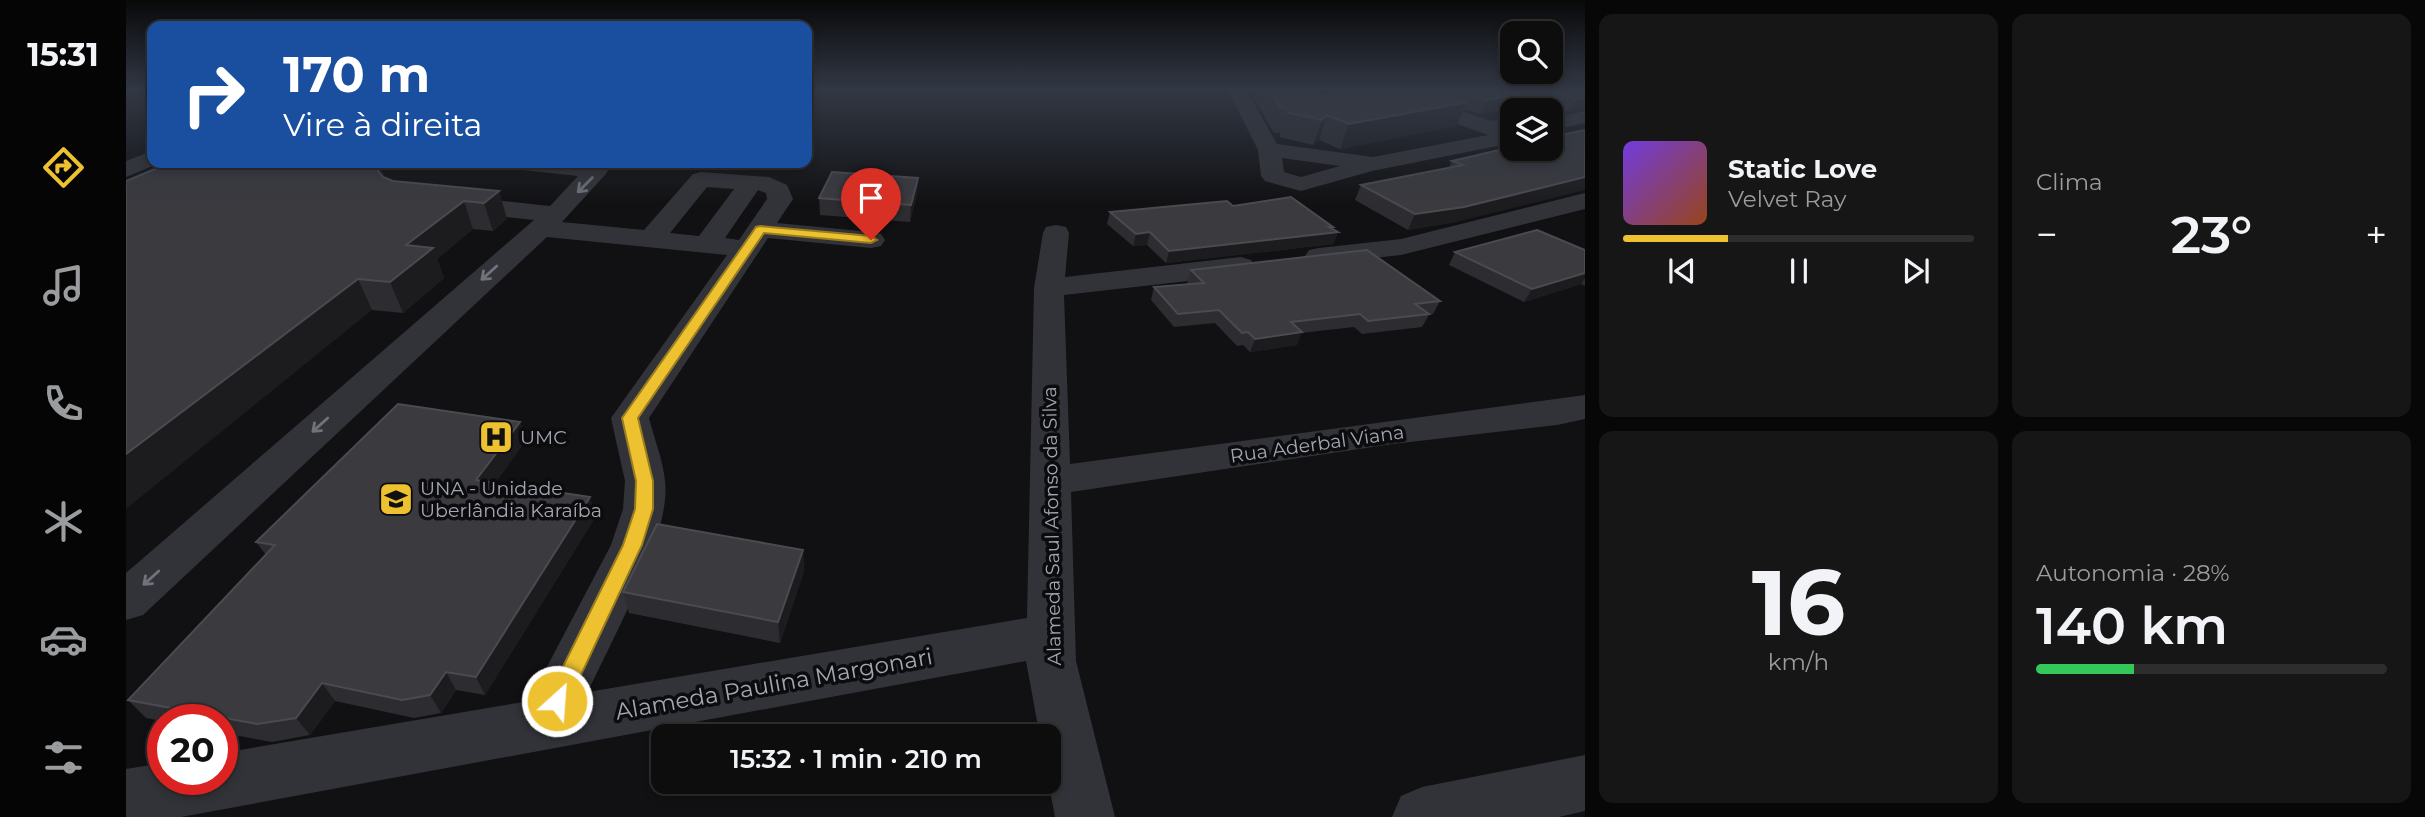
<!DOCTYPE html>
<html lang="pt">
<head>
<meta charset="utf-8">
<style>
	body { margin:0; font-family:Montserrat,sans-serif; background:#161617; color:#f1f3f6; height:100vh; display:flex; flex-direction:column; font-size:26px; white-space:nowrap }
	* { box-sizing:border-box; margin:0 }
	p { font-size:23px; color:#9a9c9e }
	.icon { flex:none; width:38px; height:38px; fill:none; stroke:currentColor; stroke-width:2; stroke-linecap:round; stroke-linejoin:round }
	.map { position:relative; flex:1; overflow:hidden }
	.side { display:flex; flex-direction:column; gap:14px; padding:14px; background:#070708; width:840px }
	.side>* { flex:none }
	.guide { position:absolute; left:21px; top:21px; width:665px; height:147px; border-radius:14px; box-shadow:0 4px 10px #0003,0 0 0 2px #2d2d2e; background:#1a4fa0; color:#fff; overflow:hidden }
	.controls { position:absolute; left:1374px; top:21px; display:grid; gap:14px }
	.controls a { display:grid; place-items:center; width:63px; height:63px; border-radius:14px; background:#0d0d0e; box-shadow:0 4px 10px #0003,0 0 0 2px #2d2d2e; font-size:35px }
	.speed { position:absolute; left:21px; top:704px; display:flex; gap:14px; font-size:35px; font-weight:700; text-align:center }
	.speed>* { display:grid; place-content:center; width:91px; height:91px; border-radius:50%; background:#0d0d0e; box-shadow:0 4px 10px #0003,0 0 0 2px #2d2d2e; line-height:1 }
	.speed .limit { border:10px solid #d22; background:#fff; color:#111 }
	.pin { position:absolute; display:grid; place-items:center; width:60px; height:60px; color:#fff; margin:-72px -30px; border-radius:50% 50% 50% 0; rotate:-45deg; box-shadow:0 0 7px #0007 }
	.pin .icon { rotate:45deg }
	.me { position:absolute; width:77px; margin:-38px; rotate:26deg; stroke-linejoin:round; filter:drop-shadow(0 0 5px #0008) }
	.turn { display:flex; align-items:center; gap:24px; height:147px; padding:0 21px; font-size:32px }
	.turn .icon { width:91px; height:91px; stroke-width:2.5 }
	.turn b { display:block; font-size:49px; line-height:60px }
	.big { font-size:52px; font-weight:600; line-height:1.1 }
	.side .tile { flex:1; display:flex; flex-direction:column; justify-content:center; gap:10px; min-width:0; padding:0 24px; border-radius:14px; background:#161617 }
	.side .dial { align-items:center; gap:0 }
	.dial b { font-size:91px; line-height:1 }
	.song { display:flex; align-items:center; gap:21px }
	.cover { width:84px; height:84px; border-radius:10px; background:linear-gradient(135deg,hsl(260 70% 55%),hsl(20 70% 35%)) }
	.played { height:7px; border-radius:4px; background:linear-gradient(90deg,#edc12f 30%,#2d2d2e 30%) }
	.keys { display:flex; justify-content:space-around; direction:ltr }
	.heat { display:flex; justify-content:space-between; align-items:center; font-size:38px; direction:ltr }
	.charge { height:10px; border-radius:5px; background:linear-gradient(90deg,#34c759 28%,#2d2d2e 0) }
	.side .tiles { flex:1; display:grid; gap:14px; grid-template-columns:repeat(2,1fr) }
	.trip { position:absolute; left:525px; top:724px; width:410px; height:70px; border-radius:14px; background:#0d0d0e; box-shadow:0 4px 10px #0003,0 0 0 2px #2d2d2e; font-weight:600; line-height:70px; text-align:center }
	main { display:flex; flex:1; min-height:0 }
	.tabs { display:flex; flex-direction:column; width:126px; justify-content:space-around; align-items:center; background:#050506; color:#9a9c9e }
	.tabs .icon { width:49px; height:49px }
	.tabs .current { color:#edc12f }
	.tabs b { font-size:32px; color:#f1f3f6 }
	.map>svg:first-child { display:block }
	.lines { fill:none; stroke-linecap:round; stroke-linejoin:round }
	.minor { fill:#323338; fill-rule:evenodd }
	.wall { fill:#2d2d31 }
	.shaded-wall { fill:#1c1c1f }
	.building { fill:#3a3a3f; stroke:#4a4b51; stroke-width:2 }
	.oneway { stroke:#70727c }
	.route { fill:#edc12f; stroke:#9a7d1f; stroke-width:2 }
	.labels { text-anchor:middle; dominant-baseline:central; stroke-width:7; stroke-linejoin:round; paint-order:stroke }
	.poi-label { font-size:19px; fill:#a3a6b3; stroke:#0c0c0e; text-anchor:start }
	.street-label { font-size:19px; fill:#a3a6b3; stroke:#0c0c0e }
	.near-street-label { font-size:23px; fill:#a3a6b3; stroke:#0c0c0e }
</style>
</head>
<body>
<main>
<nav class="tabs">
<b>15:31</b>
<svg class="icon current" aria-label="directions" viewBox="0 0 24 24"><path d="M12 3l9 9-9 9-9-9zM9 14v-3h6M13 9l2 2-2 2"/></svg>
<svg class="icon" aria-label="music" viewBox="0 0 24 24"><path d="M9 18V5l10-2v13"/><circle cx="6" cy="18" r="3"/><circle cx="16" cy="16" r="3"/></svg>
<svg class="icon" aria-label="phone" viewBox="0 0 24 24"><path d="M5 4h4l2 5-3 2q2 4 5 5l2-3 5 2v4C11 20 4 13 5 4z"/></svg>
<svg class="icon" aria-label="climate" viewBox="0 0 24 24"><path d="M12 3v18M4 7l16 10M4 17L20 7"/></svg>
<svg class="icon" aria-label="car" viewBox="0 0 24 24"><path d="M5 17H2v-5l4-1 3-4h7l3 4 3 1v5h-3M9 17h6M6 11h13"/><circle cx="7" cy="17" r="2"/><circle cx="17" cy="17" r="2"/></svg>
<svg class="icon" aria-label="filters" viewBox="0 0 24 24"><path d="M4 7h16M4 17h16"/><circle cx="9" cy="7" r="2"/><circle cx="15" cy="17" r="2"/></svg>
</nav>
<div class="map">
<svg width="1459" height="817" viewBox="0 0 1459 817">
	<rect width="100%" height="100%" fill="#111113"/>
	<g class="lines">
		<g class="minor">
			<path d="M1102 90H1120L1151 144 1247 157 1362 135 1250 94 1248 90H1275L1365 121 1386 115V138L1381 144 1246 171 1175 191 1139 181 1135 176 1132 150ZM1156 158 1214 166 1175 177 1158 172Z"/>
			<path d="M1459 111V123L1424 131V119Z"/>
			<path d="M26 151V163H34L0 177V161Z"/>
			<path d="M386 163H459L478 166 482 171 478 176 436 222 518 230 567 174 575 172 643 177 661 185 667 199 651 223 745 232 755 234 759 240 755 246 745 248 642 238 523 418C528 438 537 460 539 481 546 533 485 641 462 692L901 618 908 288 917 233 920 227 930 225 940 227 943 233 939 277 1115 257 1125 260 1129 266 1125 272 1115 275 938 295 944 464 1459 395V419L1431 425 1267 444 945 492 950 661 989 817H929L922 780V737H914L900 661 55 817H0V769L37 763V779H96V753L403 701 485 545 497 509 499 481 485 418 601 255 421 237 17 615 0 620V573L408 220 330 212 321 209 317 204 321 199 330 196 424 206 452 176 397 170 389 168ZM581 187 608 189 573 236 544 233ZM632 190 640 193 641 199 613 240 599 238Z"/>
			<path d="M1459 193V209L1275 255 1193 264 1183 262 1179 256 1183 250 1193 248 1275 239Z"/>
			<path d="M1459 755V811L1433 817H1266L1275 796 1296 787Z"/>
		</g>
	</g>
	<g class="wall">
		<path d="M1126 90H1188L1192 96 1310 91V90H1459L1443 112 1401 99 1397 106 1354 114 1338 109 1330 126 1214 149 1193 140 1187 145 1154 137V133H1148L1125 93Z"/>
		<path d="M1459 130 1330 222 1282 230 1229 200 1235 185 1323 168 1326 161 1433 136 1434 135Z"/>
		<path d="M43 163H259L260 165 255 168 258 178 267 181 373 191 381 219 367 231 347 229 311 259 318 278 277 313 246 310Z"/>
		<path d="M792 178 791 194 784 222 694 215 693 198Z"/>
		<path d="M1107 206 1206 229 1212 232 1207 244 1040 263 1021 245 1007 246 981 224 984 212Z"/>
		<path d="M1459 250V286L1455 284 1398 302 1323 265 1329 252Z"/>
		<path d="M1065 270 1314 301 1307 314 1303 315 1296 327 1236 334 1228 327 1175 333 1171 345 1124 352 1117 345 1111 346 1089 323 1048 327 1025 300 1028 287 1062 284 1061 283Z"/>
		<path d="M394 422 400 440 369 483 470 516 359 695 330 690 315 713 288 718 209 701 184 735 146 742 96 733V719H37V721L20 718 2 700 140 555 130 542Z"/>
		<path d="M677 550 678 571 654 643 503 613 497 592Z"/>
	</g>
	<g class="shaded-wall">
		<path d="M1404 92 1397 106 1354 114 1361 100Z"/>
		<path d="M1459 98V109L1443 112 1450 99Z"/>
		<path d="M1342 102 1330 126 1214 149 1223 124Z"/>
		<path d="M1201 115 1193 140 1187 145 1196 120Z"/>
		<path d="M207 163H259L260 165 255 168 265 194Z"/>
		<path d="M1459 177V190L1330 222 1282 230 1289 214Z"/>
		<path d="M792 178 791 194 784 222 785 205Z"/>
		<path d="M373 191 381 219 367 231 358 203Z"/>
		<path d="M338 201 347 229 311 259 318 278 277 313 264 282 280 245Z"/>
		<path d="M1207 227 1204 233 1212 232 1207 244 1040 263 1043 251Z"/>
		<path d="M1024 232 1021 245 1007 246 1010 234Z"/>
		<path d="M1459 273V278L1455 284 1398 302 1406 289Z"/>
		<path d="M232 279 246 310 0 509V454Z"/>
		<path d="M1176 332 1171 345 1124 352 1129 339Z"/>
		<path d="M394 422 400 440 358 498 350 480Z"/>
		<path d="M464 497 470 516 359 695 350 677Z"/>
		<path d="M677 550 678 571 654 643 652 622Z"/>
		<path d="M320 672 330 690 315 713 304 695Z"/>
		<path d="M196 683 209 701 184 735 170 718Z"/>
	</g>
	<g class="building">
		<path d="M1144 90H1188L1192 96 1230 90H1306L1342 102 1223 124 1201 115 1196 120 1162 113V109L1155 108Z"/>
		<path d="M1329 90H1399L1404 92 1361 100Z"/>
		<path d="M1418 90H1459V98L1450 99Z"/>
		<path d="M1459 130V177L1338 207 1289 214 1235 185 1337 165 1326 161 1386 147V149H1424V138L1436 136 1434 135Z"/>
		<path d="M43 163H208L254 167 252 171 257 177 267 181 373 191 358 203 338 201 280 245 307 248 264 282 232 279 0 454V181Z"/>
		<path d="M706 172 792 178 785 205 693 198Z"/>
		<path d="M1165 197 1207 227H1203L1212 232 1043 251 1024 232 1010 234 984 212 1101 201 1107 206Z"/>
		<path d="M1411 230 1459 250V273L1406 289 1329 252Z"/>
		<path d="M1241 250 1314 301 1289 304 1303 314 1242 321 1234 314 1165 322 1176 332 1129 339 1122 332 1116 333 1093 310 1052 314 1028 287 1078 283 1065 270Z"/>
		<path d="M272 404 394 422 350 480 464 497 350 677 320 672 304 695 276 700 196 683 170 718 131 724 2 700 149 545 130 542Z"/>
		<path d="M531 524 677 550 652 622 497 592Z"/>
	</g>
	<defs><path id="oneway-shaft" d="M-6 0H5M1.5-3L5.5 0L1.5 3" fill="none" stroke-width="1.6" stroke-linecap="round" stroke-linejoin="round" transform="scale(1.75)"/></defs>
	<g class="oneway">
		<use href="#oneway-shaft" transform="translate(459 185) rotate(135)"/>
		<use href="#oneway-shaft" transform="translate(363 273) rotate(138)"/>
		<use href="#oneway-shaft" transform="translate(194 425) rotate(138)"/>
		<use href="#oneway-shaft" transform="translate(25 578) rotate(138)"/>
	</g>
	<linearGradient id="sky" x2="0" y2="1"><stop stop-color="#09090a"/><stop offset="0.44" stop-color="#323844"/><stop offset="1" stop-color="#323844" stop-opacity="0"/></linearGradient>
	<rect width="1459" height="204" fill="url(#sky)"/>
	<path class="route" d="M634 226 745 236 751 240 745 243 638 233 512 418 527 481V509L516 545 439 709 431 712 423 709 420 701 497 545 509 509 510 481 496 418 630 227Z"/>
	<defs>
		<g id="hospital-square" transform="scale(1.75)"><rect x="-9" y="-9" width="18" height="18" rx="4" fill="#edc12f" stroke="#0c0c0e"/><path d="M-5-5h3v3.5h4V-5h3V5h-3V1.5h-4V5h-3Z" fill="#111"/></g>
		<g id="university-square" transform="scale(1.75)"><rect x="-9" y="-9" width="18" height="18" rx="4" fill="#edc12f" stroke="#0c0c0e"/><path d="M0-5L7-2L0 1L-7-2ZM-4 1L0 2.5L4 1V4Q0 6-4 4Z" fill="#111"/></g>
	</defs>
	<g fill-rule="evenodd">
		<use href="#hospital-square" x="370" y="437"/>
		<use href="#university-square" x="270" y="499"/>
	</g>
	<g class="labels">
		<g class="poi-label">
			<text x="394" y="437">UMC</text>
			<text x="294" y="488">UNA - Unidade<tspan x="294" dy="22">Uberlândia Karaíba</tspan></text>
		</g>
		<g class="street-label">
			<text transform="translate(1191 444) rotate(-8)">Rua Aderbal Viana</text>
			<text transform="translate(926 526) rotate(-91)">Alameda Saul Afonso da Silva</text>
		</g>
		<g class="near-street-label">
			<text transform="translate(648 684) rotate(-10)">Alameda Paulina Margonari</text>
		</g>
	</g>
</svg>
<div class="controls">
<a><svg class="icon" aria-label="search" viewBox="0 0 24 24"><circle cx="10" cy="10" r="6"/><path d="M15 15l6 6"/></svg></a>
<a><svg class="icon" aria-label="layers" viewBox="0 0 24 24"><path d="M12 4l9 5-9 5-9-5zM3 14l9 5 9-5"/></svg></a>
</div>
<div class="speed"><div class="limit">20</div></div>
<div class="pin" style="left:745px;top:240px;background:#d93025"><svg class="icon" aria-label="arrive" viewBox="0 0 24 24"><path d="M6 21V4h12l-3 4 3 4H6"/></svg></div>
<svg class="me" style="left:431px;top:701px" viewBox="-20 -20 40 40"><circle r="17" fill="#edc12f" stroke="#fff" stroke-width="3"/><path d="M0-11L8 9 0 5-8 9z" fill="#fff"/></svg>
<div class="trip">15:32 · 1 min · 210 m</div>
<div class="guide">
<div class="turn"><svg class="icon" aria-label="right" viewBox="0 0 24 24"><path d="M7 20v-9h11M14 6l5 5-5 5"/></svg><div><b>170 m</b>Vire à direita</div></div>
</div>
</div>
<section class="side">
<div class="tiles">
<div class="tile">
<div class="song"><i class="cover"></i><div><b>Static Love</b><p>Velvet Ray</p></div></div>
<div class="played"></div>
<div class="keys"><svg class="icon" aria-label="previous" viewBox="0 0 24 24"><path d="M18 5L8 12l10 7zM5 5v14"/></svg><svg class="icon" aria-label="pause" viewBox="0 0 24 24"><path d="M8 5v14M16 5v14"/></svg><svg class="icon" aria-label="next" viewBox="0 0 24 24"><path d="M6 5l10 7-10 7zM19 5v14"/></svg></div>
</div>
<div class="tile"><p>Clima</p>
<div class="heat"><a>−</a><b class="big">23°</b><a>+</a></div>
</div>
<div class="tile dial"><b>16</b><p>km/h</p></div>
<div class="tile"><p>Autonomia · 28%</p><b class="big">140 km</b><div class="charge"></div></div>
</div>
</section>
</main>
</body>
</html>
